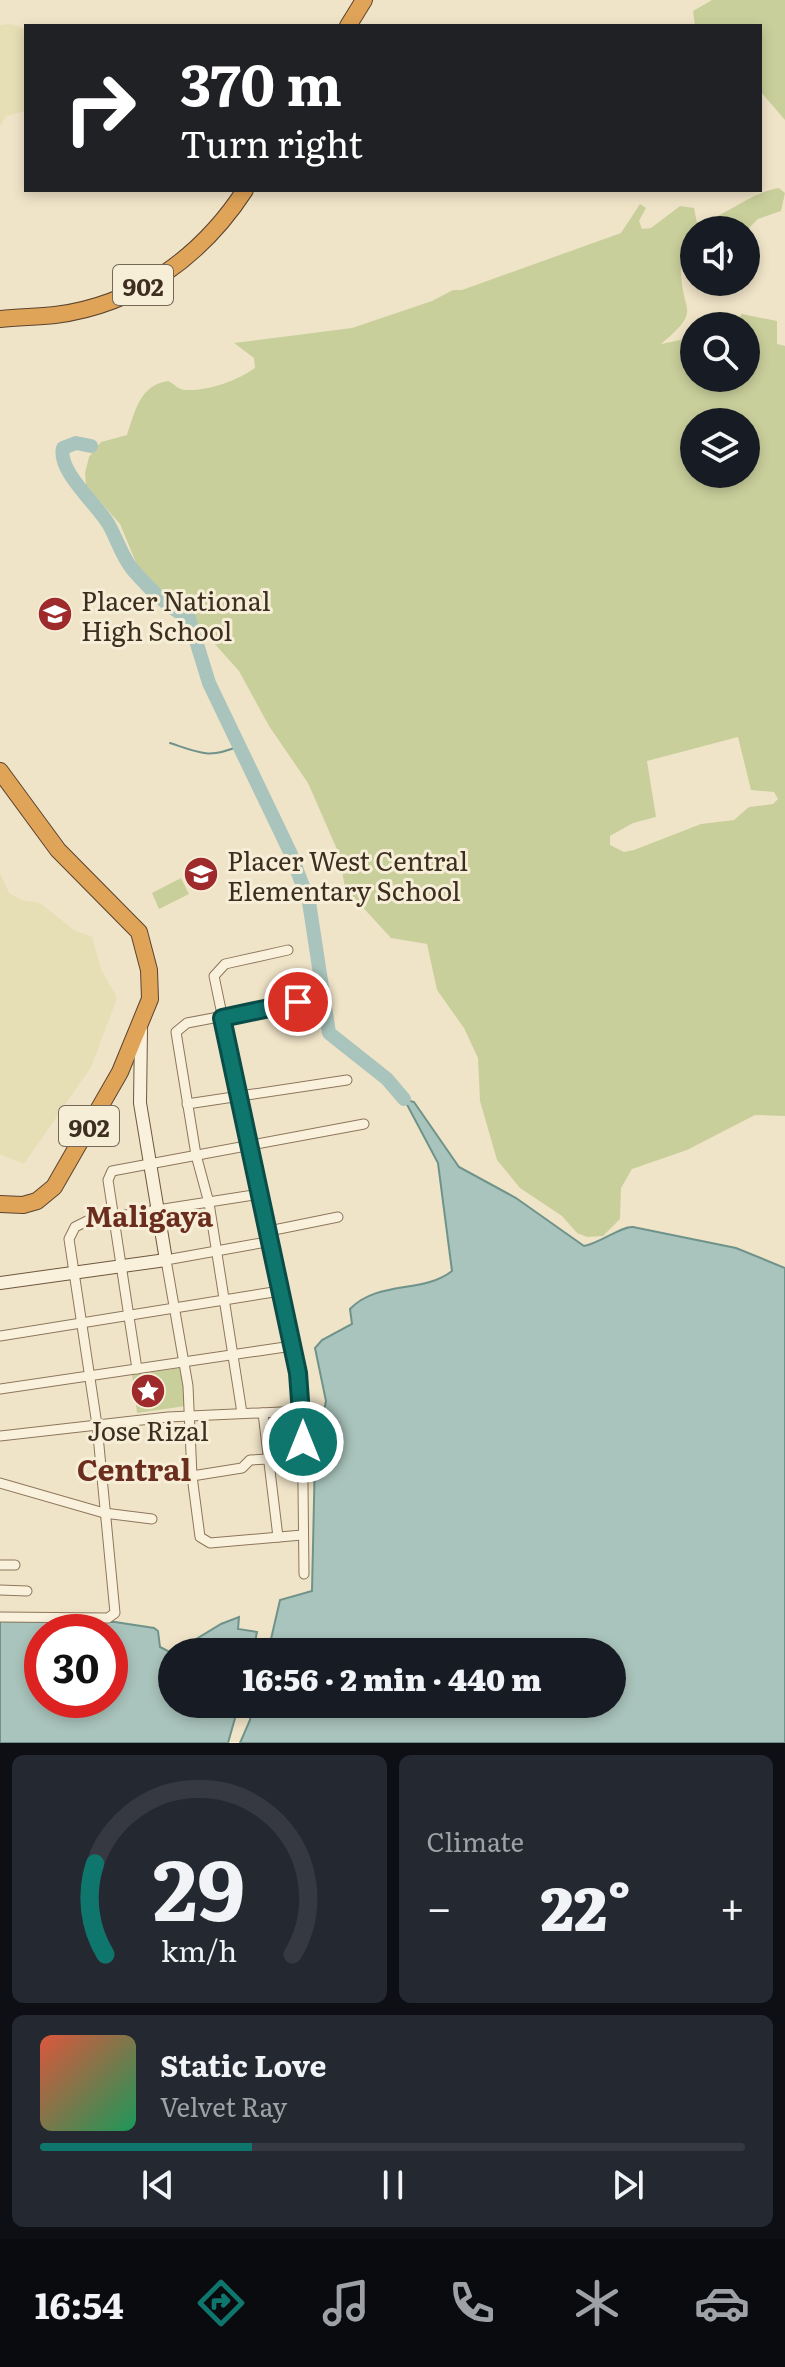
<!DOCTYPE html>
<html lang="en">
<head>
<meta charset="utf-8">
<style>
	body { margin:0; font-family:Literata,serif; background:#242831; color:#f1f3f6; height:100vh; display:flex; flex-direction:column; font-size:30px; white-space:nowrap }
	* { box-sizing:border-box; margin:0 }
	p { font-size:26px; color:#9ea1a6 }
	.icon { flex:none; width:44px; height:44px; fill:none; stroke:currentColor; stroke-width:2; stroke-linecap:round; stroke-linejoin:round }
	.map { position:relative; height:1743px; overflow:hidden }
	.details { display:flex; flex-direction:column; gap:12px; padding:12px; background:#0d0f14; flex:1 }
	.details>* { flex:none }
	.guide { position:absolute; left:24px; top:24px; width:738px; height:168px; border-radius:0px; box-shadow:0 4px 12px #0003; background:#202124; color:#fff; overflow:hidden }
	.fabs { position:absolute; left:680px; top:216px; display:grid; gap:16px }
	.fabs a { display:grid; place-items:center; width:80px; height:80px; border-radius:50%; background:#171b24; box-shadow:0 4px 12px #0003; font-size:40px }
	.speed { position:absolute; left:24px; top:1614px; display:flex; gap:16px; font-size:40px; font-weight:700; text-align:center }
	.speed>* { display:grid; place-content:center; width:104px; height:104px; border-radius:50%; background:#171b24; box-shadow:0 4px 12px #0003; line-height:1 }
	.speed .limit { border:12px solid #d22; background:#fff; color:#111 }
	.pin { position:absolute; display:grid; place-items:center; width:68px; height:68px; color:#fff; margin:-34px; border:4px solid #fff; border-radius:50%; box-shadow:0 2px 8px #0007 }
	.me { position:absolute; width:88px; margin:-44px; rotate:0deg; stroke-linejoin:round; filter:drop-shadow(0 0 6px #0008) }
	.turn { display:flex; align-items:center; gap:28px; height:168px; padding:0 24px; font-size:36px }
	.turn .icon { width:104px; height:104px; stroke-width:2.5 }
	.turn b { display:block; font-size:56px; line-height:68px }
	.big { font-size:60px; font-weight:800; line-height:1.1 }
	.details .widget { flex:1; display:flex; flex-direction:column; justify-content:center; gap:12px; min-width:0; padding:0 28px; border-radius:12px; background:#242831 }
	.details .dial { align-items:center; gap:0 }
	.dial svg { height:208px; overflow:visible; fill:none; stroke:#363941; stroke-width:7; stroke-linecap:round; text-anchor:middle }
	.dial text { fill:#f1f3f6; stroke:none }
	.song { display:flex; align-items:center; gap:24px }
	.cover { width:96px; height:96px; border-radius:12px; background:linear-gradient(135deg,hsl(10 70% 55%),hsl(150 70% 35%)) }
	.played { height:8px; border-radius:4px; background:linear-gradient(90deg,#0f766e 30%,#363941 30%) }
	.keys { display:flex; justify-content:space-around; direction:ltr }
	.heat { display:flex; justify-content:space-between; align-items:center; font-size:44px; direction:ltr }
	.details .tiles { flex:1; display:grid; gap:12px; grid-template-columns:1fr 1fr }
	.widget:last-child { grid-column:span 2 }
	.trip { position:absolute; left:158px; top:1638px; width:468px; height:80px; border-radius:40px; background:#171b24; box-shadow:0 4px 12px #0003; font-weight:800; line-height:80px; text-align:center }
	.menu { display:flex; height:128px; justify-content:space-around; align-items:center; background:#090b0e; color:#9ea1a6 }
	.menu .icon { width:56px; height:56px }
	.menu .current { color:#0f766e }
	.menu b { font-size:36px; color:#f1f3f6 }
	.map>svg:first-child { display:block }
	.farmland { fill:#e6deb5 }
	.green { fill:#c9cf9b; fill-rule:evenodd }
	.water { fill:#a9c4bc; stroke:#6f938a; stroke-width:2; fill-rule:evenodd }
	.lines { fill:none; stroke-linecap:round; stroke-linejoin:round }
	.stream { stroke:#6f938a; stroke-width:2 }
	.river { stroke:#a9c4bc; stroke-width:14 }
	.street-casing { stroke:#8d765c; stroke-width:11 }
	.secondary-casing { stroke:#6f573f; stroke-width:14 }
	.highway-casing { stroke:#5b4430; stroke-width:18 }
	.street { stroke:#faf1dc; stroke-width:9 }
	.secondary { stroke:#faf1dc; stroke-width:12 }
	.highway { stroke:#e0a458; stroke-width:16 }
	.route-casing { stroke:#0a4d48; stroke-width:20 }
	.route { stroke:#0f766e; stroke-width:14 }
	.labels { text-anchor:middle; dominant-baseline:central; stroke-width:6; stroke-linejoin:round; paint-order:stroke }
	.shield { fill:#f7eed8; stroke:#756857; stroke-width:2 }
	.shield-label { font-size:24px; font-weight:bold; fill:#3d2e20 }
	.poi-label { font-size:26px; fill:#3d2e20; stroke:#f7eed8; text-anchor:start }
	.neighbourhood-label { font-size:28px; font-weight:bold; fill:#6b2e1e; stroke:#f7eed8 }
	.quarter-label { font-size:30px; font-weight:bold; fill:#6b2e1e; stroke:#f7eed8 }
</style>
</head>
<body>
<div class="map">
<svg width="785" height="1743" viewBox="0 0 785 1743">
	<rect width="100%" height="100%" fill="#f0e4c8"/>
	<g class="farmland">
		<path d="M11 24 26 29V111L6 116 0 126V25Z"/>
		<path d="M0 873 9 893 21 900 40 903 74 930 92 937 101 969 117 998 91 1067 24 1164 0 1154Z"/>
	</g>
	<g class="green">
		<path d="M712 0H785V120L760 91V26H695L693 11Z"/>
		<path d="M779 188 785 193 781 211 758 219 746 231 694 230V256L681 269C681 314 704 308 661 344L680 340 694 332V378H746V326H729L742 314 777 321V344L785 346V1116L755 1115 687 1150 632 1169 621 1188 620 1219 603 1236 587 1237 577 1233 562 1216 520 1188 497 1160 480 1101 478 1058 464 1028 437 990 427 944 391 938 345 888 339 854 308 783 269 726 239 671 178 603 140 572 120 524 86 486 85 473 89 457 101 442 127 435C135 411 140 385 168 381 175 384 178 390 186 390 209 391 236 381 255 368L254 358 234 343 352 328 432 301 453 290H462L621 233 640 204 646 208 639 221 642 229 651 228 680 206 694 208 697 223C727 217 748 193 779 188ZM694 422H746V474H694ZM738 737 751 790 774 792 778 799 773 804 749 807 734 820 701 824 634 850 624 852 610 845V836L633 823 656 817 647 761Z"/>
		<path d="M181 878 189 894 159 909 152 893Z"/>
		<path d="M181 1368 186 1406 137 1413 132 1375Z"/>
	</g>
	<g class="water">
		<path d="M404 1099 414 1102 459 1167 516 1198 584 1246C601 1243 621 1226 633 1227L736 1248 785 1268V1743H240L250 1720 252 1704H612V1652H268L280 1600 312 1591 315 1456 326 1401 315 1348 322 1340 352 1324 350 1309C378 1280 423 1294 452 1271L438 1163Z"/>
		<path d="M239 1617 238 1629 257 1632 253 1652H175L221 1624Z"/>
		<path d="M0 1621 115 1622 154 1628 158 1631 160 1647 172 1653V1704H239L228 1743H0ZM42 1632H110V1700H42Z"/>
	</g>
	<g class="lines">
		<path class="stream" d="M170 743C200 753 209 759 239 746"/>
		<path class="river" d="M91 446 76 443 63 448C57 471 98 505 109 525 117 539 122 557 133 570 149 588 167 607 189 618L209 683 290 852 309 902 329 1033 387 1079 404 1099"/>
		<g class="street-casing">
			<g id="street">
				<path d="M288 950 225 964 214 976 302 1399 304 1574"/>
				<path d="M187 1104 347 1080"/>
				<path d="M269 1231 338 1217"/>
				<path d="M272 1241 166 1260 188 1386 192 1476 200 1537 210 1543 302 1535"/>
				<path d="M0 1336 280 1291"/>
				<path d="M137 1369 108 1180 112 1171 364 1124"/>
				<path d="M0 1389 292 1346"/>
				<path d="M242 1413 209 1203 196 1155 176 1032 187 1023 298 1002"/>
				<path d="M263 1413 278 1537"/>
				<path d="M0 1436 168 1417 303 1411"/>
				<path d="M192 1476 242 1468 250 1460 268 1459"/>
				<path d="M0 1483 104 1513 152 1519"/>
				<path d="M0 1565H15"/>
				<path d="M0 1590 27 1591"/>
				<path d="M0 1617 108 1618 115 1613 97 1425 69 1239 75 1227 87 1221 260 1194"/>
			</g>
		</g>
		<g class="secondary-casing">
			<path id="secondary" d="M0 1283 166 1260 140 1103 141 1030"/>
		</g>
		<g class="highway-casing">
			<g id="highway">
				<path d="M348 26 364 0"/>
				<path d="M0 319C18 317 37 317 55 315 136 305 202 256 245 190"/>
				<path d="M0 771 58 850 139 932 149 970 150 999 120 1072 54 1187 37 1201 23 1205 0 1204"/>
			</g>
		</g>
		<use href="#street" class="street"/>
		<use href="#secondary" class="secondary"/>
		<use href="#highway" class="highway"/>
	</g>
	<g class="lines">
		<g class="route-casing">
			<path id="route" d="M298 1002 222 1018 298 1373 303 1442"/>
		</g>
		<use href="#route" class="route"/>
	</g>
	<defs>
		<g id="school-disc" transform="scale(1.8)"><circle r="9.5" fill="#9e2a2b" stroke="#f7eed8"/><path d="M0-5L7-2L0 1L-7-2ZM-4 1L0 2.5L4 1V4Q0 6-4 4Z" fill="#fff"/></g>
		<g id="sight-disc" transform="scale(1.8)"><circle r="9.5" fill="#9e2a2b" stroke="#f7eed8"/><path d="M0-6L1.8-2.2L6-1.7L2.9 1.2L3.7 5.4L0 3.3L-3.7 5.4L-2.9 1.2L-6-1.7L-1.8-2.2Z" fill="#fff"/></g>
	</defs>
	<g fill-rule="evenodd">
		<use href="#school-disc" x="55" y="614"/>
		<use href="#school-disc" x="201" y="874"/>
		<use href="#sight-disc" x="148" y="1391"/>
	</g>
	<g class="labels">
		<g class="shield">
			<rect x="113" y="265" width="60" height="40" rx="6"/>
			<rect x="59" y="1106" width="60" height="40" rx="6"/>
		</g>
		<g class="shield-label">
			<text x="143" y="285">902</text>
			<text x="89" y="1126">902</text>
		</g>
		<g class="poi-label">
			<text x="81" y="599">Placer National<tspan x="81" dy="30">High School</tspan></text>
			<text x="227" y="859">Placer West Central<tspan x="227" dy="30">Elementary School</tspan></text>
			<text x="148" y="1429" text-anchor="middle">Jose Rizal</text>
		</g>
		<g class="neighbourhood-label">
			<text x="149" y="1215">Maligaya</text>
		</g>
		<g class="quarter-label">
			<text x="134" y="1468">Central</text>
		</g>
	</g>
</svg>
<div class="fabs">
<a><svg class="icon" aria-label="sound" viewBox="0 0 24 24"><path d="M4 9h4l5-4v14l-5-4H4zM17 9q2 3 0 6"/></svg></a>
<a><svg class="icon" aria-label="search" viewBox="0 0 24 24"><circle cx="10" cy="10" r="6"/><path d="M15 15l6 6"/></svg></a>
<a><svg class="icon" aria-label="layers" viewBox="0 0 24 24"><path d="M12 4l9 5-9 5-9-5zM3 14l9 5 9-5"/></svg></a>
</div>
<div class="speed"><div class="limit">30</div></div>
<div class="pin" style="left:298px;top:1002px;background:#d93025"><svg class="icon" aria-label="arrive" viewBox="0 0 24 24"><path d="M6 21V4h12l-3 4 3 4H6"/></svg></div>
<svg class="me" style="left:303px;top:1442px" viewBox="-20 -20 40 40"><circle r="17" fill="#0f766e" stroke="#fff" stroke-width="3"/><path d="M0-11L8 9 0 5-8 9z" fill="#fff"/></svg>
<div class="trip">16:56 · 2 min · 440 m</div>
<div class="guide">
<div class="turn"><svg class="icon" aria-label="right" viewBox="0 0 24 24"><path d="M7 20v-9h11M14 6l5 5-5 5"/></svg><div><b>370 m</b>Turn right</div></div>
</div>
</div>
<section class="details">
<div class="tiles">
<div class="widget dial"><svg viewBox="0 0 100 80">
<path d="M14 69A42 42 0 1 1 86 69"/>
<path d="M14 69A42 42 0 0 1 10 34" stroke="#0f766e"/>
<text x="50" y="56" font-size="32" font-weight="700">29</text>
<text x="50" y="72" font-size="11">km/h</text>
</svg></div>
<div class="widget"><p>Climate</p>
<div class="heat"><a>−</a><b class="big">22°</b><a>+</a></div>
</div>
<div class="widget">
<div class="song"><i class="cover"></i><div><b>Static Love</b><p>Velvet Ray</p></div></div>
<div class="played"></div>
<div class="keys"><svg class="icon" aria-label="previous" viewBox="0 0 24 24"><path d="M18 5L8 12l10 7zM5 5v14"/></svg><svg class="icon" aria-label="pause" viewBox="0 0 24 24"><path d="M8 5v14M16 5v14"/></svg><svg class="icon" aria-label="next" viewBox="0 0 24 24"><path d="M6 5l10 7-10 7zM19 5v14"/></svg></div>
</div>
</div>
</section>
<nav class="menu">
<b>16:54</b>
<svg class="icon current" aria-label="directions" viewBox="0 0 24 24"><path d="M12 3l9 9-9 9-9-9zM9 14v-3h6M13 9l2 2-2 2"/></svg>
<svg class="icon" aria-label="music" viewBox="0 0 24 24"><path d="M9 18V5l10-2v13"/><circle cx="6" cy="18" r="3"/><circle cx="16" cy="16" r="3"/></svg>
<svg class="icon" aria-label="phone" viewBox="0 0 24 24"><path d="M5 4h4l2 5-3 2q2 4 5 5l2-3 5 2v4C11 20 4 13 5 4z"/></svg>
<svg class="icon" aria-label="climate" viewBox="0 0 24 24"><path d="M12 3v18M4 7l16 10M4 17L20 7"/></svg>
<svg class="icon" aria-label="car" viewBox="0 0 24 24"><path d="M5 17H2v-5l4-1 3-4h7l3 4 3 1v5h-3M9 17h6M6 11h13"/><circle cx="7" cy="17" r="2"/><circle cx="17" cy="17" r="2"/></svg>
</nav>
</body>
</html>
